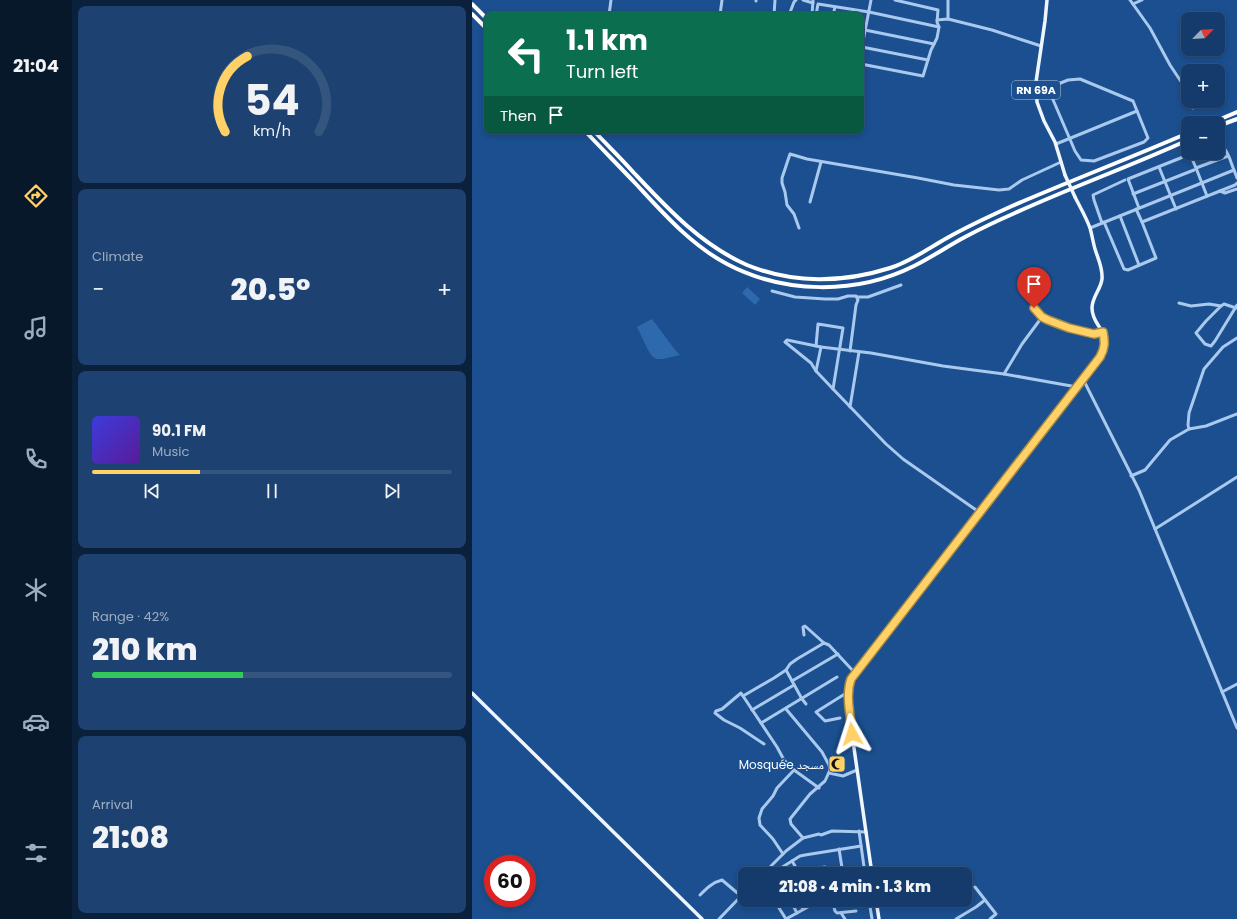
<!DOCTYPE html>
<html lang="en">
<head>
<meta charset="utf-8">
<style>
	body { margin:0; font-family:Poppins,"Noto Naskh Arabic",sans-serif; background:#1d4271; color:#f1f3f6; height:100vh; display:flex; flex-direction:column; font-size:15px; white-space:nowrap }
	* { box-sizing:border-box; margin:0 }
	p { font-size:13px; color:#9dadc1 }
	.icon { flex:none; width:22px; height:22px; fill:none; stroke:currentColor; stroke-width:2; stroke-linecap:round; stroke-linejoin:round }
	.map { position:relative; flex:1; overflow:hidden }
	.drawer { display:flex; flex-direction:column; gap:6px; padding:6px; background:#0b203b; width:400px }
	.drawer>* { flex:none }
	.guide { position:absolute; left:12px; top:12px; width:380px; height:122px; border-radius:8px; box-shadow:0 2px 6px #0003,0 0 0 1px #33557e; background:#0b6e4f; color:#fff; overflow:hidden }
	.needle { width:26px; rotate:65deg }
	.tools { position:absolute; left:709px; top:12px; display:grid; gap:8px }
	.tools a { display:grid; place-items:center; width:44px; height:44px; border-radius:8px; background:#143b6b; box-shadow:0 2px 6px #0003,0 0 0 1px #33557e; font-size:20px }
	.speed { position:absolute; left:12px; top:855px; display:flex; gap:8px; font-size:20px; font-weight:700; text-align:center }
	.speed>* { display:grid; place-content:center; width:52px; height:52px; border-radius:50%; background:#143b6b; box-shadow:0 2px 6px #0003,0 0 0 1px #33557e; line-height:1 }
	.speed .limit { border:6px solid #d22; background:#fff; color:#111 }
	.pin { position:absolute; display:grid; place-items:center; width:34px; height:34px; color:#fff; margin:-41px -17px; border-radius:50% 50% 50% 0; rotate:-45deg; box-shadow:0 0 4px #0007 }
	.pin .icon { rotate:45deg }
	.me { position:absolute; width:44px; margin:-22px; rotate:354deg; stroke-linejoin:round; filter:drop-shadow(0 0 3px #0008) }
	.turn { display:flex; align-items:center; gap:14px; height:84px; padding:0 16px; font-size:18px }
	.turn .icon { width:52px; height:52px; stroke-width:2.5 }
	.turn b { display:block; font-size:28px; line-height:34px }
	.then { display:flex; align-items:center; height:38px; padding:0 16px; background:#0003; gap:8px; font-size:15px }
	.big { font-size:30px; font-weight:800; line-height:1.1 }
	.drawer .card { flex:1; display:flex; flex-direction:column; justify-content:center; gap:6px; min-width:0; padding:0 14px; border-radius:8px; background:#1d4271 }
	.drawer .dial { align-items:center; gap:0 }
	.dial svg { height:104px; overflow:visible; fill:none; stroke:#33557e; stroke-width:7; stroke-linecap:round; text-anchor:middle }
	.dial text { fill:#f1f3f6; stroke:none }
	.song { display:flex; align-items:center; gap:12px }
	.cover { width:48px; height:48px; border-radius:6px; background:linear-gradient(135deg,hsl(240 70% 55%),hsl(270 70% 35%)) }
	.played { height:4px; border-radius:2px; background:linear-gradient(90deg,#ffd166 30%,#33557e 30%) }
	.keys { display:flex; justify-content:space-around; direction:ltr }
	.heat { display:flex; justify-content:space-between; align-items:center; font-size:22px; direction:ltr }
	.charge { height:6px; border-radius:3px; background:linear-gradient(90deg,#34c759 42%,#33557e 0) }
	.trip { position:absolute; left:266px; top:867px; width:234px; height:40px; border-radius:8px; background:#143b6b; box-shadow:0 2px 6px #0003,0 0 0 1px #33557e; font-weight:800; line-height:40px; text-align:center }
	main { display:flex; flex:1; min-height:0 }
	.tabs { display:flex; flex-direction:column; width:72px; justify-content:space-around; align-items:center; background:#08182b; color:#9dadc1 }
	.tabs .icon { width:28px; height:28px }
	.tabs .selected { color:#ffd166 }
	.tabs b { font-size:18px; color:#f1f3f6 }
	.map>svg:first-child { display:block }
	.green { fill:#2e69ad }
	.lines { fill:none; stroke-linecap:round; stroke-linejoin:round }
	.minor { stroke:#a9c9ee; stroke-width:3 }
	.major { stroke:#f0f6ff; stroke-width:3.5 }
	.highway { stroke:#fff; stroke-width:4 }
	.major-bridge { stroke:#f0f6ff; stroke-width:3.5 }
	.route-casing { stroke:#a68842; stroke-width:10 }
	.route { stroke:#ffd166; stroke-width:7 }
	.labels { text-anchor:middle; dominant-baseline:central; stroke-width:3; stroke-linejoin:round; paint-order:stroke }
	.shield { fill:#1b4f8f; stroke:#bbcadd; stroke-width:1 }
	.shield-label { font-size:11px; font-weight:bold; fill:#fff }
	.poi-label { font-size:12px; fill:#fff; stroke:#1b4f8f; text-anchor:end }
</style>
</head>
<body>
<main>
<nav class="tabs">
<b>21:04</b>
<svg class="icon selected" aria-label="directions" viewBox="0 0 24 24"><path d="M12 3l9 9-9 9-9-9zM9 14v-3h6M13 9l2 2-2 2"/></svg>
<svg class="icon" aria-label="music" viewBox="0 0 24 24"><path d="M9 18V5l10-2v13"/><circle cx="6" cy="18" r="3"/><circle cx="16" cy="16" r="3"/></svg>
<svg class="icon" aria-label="phone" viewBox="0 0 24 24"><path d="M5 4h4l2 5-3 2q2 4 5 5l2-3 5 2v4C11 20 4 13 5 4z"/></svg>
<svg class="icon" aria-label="climate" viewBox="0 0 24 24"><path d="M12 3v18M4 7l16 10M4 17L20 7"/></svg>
<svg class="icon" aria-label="car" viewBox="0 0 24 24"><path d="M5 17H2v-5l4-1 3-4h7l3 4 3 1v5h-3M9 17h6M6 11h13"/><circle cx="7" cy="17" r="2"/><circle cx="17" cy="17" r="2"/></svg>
<svg class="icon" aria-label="filters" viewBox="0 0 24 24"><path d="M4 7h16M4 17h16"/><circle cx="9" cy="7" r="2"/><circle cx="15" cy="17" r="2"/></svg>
</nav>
<section class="drawer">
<div class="card dial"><svg viewBox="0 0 100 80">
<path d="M14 69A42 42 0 1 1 86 69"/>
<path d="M14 69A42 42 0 0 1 31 11" stroke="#ffd166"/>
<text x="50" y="56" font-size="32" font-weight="700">54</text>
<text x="50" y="72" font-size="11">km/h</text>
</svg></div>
<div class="card"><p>Climate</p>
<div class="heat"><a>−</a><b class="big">20.5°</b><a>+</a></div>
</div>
<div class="card">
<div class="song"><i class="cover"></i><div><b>90.1 FM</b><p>Music</p></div></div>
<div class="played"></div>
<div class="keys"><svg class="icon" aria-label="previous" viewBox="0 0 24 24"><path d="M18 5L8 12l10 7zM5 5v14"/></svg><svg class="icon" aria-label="pause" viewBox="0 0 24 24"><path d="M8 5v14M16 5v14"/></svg><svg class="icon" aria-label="next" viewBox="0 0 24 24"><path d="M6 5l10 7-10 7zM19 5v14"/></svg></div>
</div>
<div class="card"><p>Range · 42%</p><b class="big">210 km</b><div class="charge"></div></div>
<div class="card"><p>Arrival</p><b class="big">21:08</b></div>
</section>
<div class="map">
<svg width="765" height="919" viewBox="0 0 765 919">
	<rect width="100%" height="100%" fill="#1b4f8f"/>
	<g class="green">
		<path d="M275 287 288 299 283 305 270 293Z"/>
		<path d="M180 319 204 351 208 355 191 359H184L180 356 176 350 165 327Z"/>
	</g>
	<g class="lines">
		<g class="minor">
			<path d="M331 0 341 3"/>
			<path d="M658 0 678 28 698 65 716 92"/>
			<path d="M284 1V0"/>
			<path d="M661 4 670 0"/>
			<path d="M80 15 81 13H84L85 15"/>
			<path d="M137 15 139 0"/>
			<path d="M248 15 250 0"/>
			<path d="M302 15 303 0"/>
			<path d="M317 15 322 2 324 0"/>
			<path d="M340 15 341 0"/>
			<path d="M344 15 346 4 397 12 467 27"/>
			<path d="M361 15 363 7"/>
			<path d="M476 19V0"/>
			<path d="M465 20 476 19 520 30 569 46"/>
			<path d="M393 30 462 44"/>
			<path d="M390 47 456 60"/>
			<path d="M389 52 399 0"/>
			<path d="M389 64 451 76 459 50 465 38 467 27 465 22 466 10 423 0"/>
			<path d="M564 93 596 80 608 79 661 101 676 138 672 142 622 161 609 160 603 151 576 88"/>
			<path d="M719 101 721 108"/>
			<path d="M98 131 101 133"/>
			<path d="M584 144 665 111"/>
			<path d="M746 144C756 148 758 161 762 170"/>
			<path d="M718 154 724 168"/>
			<path d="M687 167 704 209"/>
			<path d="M748 191 763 185 765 183"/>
			<path d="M661 194 722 170"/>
			<path d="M735 196 724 168 756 156"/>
			<path d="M338 202 349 162"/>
			<path d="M667 208 656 179 721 153"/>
			<path d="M664 209 670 222 748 191 753 193 765 189"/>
			<path d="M648 216 667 265"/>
			<path d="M632 222 652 269 656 270 684 258 670 222"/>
			<path d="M630 223 622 200 621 195 653 180"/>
			<path d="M327 228 322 214 315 205 313 192 310 183V178L318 154 335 159 446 178 482 185 527 190 537 189 550 180 589 162"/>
			<path d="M618 228 762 170 765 178"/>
			<path d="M300 291 323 297 353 299H366L376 296H384L386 300 384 305 378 351"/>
			<path d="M385 297H396L429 285"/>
			<path d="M707 303 719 306 737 304 749 306 734 321 724 333 733 344 739 346 743 341 765 305"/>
			<path d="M749 306 752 304 764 308"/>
			<path d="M562 308 570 317 576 320 597 328 622 334 631 332"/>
			<path d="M344 346 346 324 371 328 361 389"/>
			<path d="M344 371 349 347"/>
			<path d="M532 374 550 344 570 317"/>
			<path d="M611 379 667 490 765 728"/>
			<path d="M378 407 387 352"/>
			<path d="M717 429 716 425 717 413 732 369 751 347 765 338"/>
			<path d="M659 476 673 470 698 440 717 429 734 426 765 414"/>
			<path d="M507 512 431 459 414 444 361 389 344 371 339 363 313 342 315 340 349 347 399 353 471 366 532 374 605 387"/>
			<path d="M683 529 765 477"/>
			<path d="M332 635 331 627 333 626 352 643 357 645 383 673"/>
			<path d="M314 670 330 699 334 704"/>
			<path d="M320 681 366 654"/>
			<path d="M750 692 765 684"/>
			<path d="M271 696 269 693 250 709 244 711 243 713 252 720 268 728 292 744"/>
			<path d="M314 709 350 752 357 765 358 770 353 781 338 794 318 819 319 824 331 838 347 834 349 835 360 831 394 832"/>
			<path d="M280 710 322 685"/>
			<path d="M368 718 353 721 344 712 376 692"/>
			<path d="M289 723 365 677"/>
			<path d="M357 773 371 776 385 770"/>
			<path d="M347 788 322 770 312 760 305 747 271 696 302 678 314 670 318 664 325 659 352 643"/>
			<path d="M387 831 393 874"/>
			<path d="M367 849 371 874"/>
			<path d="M311 854 301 839 288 825 287 818 290 809 301 796 305 788 322 770"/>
			<path d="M320 861 328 874"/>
			<path d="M291 874 314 851 331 838"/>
			<path d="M303 874 304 871 328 856 333 855 389 846"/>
			<path d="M345 874 341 869 353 867"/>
			<path d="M503 887 524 914 518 919"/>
			<path d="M228 895C234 889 241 882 250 880L269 896"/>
			<path d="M302 900 314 919"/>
			<path d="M318 900 325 913"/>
			<path d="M326 900 331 909"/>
			<path d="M360 900 363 911 365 913 384 911"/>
			<path d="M397 900 400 919"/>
			<path d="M369 913 373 919"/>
			<path d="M247 919 273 892"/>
			<path d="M314 919 345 902 352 900"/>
			<path d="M484 919 504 907 513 900"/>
		</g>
		<g class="major">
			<path d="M575 0 573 21 564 82 565 102 572 121 583 142 593 175"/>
			<path d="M0 693 230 919"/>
			<path d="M400 874 380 734 377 686 379 679 385 671 628 357C641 329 620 328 620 308 620 297 629 289 630 279 631 268 626 259 623 249 621 242 620 235 618 228 614 217 608 207 603 197"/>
			<path d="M404 900 407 919"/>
		</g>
		<g class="highway">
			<path d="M0 4 15 19"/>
			<path d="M0 14 15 29"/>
			<path d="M739 123 765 112"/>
			<path d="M746 126 765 119"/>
			<path d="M113 131C130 149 147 166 164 184 191 213 219 245 255 264 312 294 384 295 442 266 460 257 476 246 493 237 510 228 527 220 543 213 600 187 659 166 716 140"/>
			<path d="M122 131C135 145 149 158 162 173 195 208 229 245 275 265 321 284 371 283 418 268 438 262 457 248 475 238 496 226 518 216 540 206 598 181 658 158 716 133"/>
		</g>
		<path class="major-bridge" d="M593 175 603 197"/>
	</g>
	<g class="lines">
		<g class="route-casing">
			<path id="route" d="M380 734C379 716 373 696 379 679L628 357C633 348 633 342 631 332L622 334 597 328 576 320 570 317 562 308"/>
		</g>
		<use href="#route" class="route"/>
	</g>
	<defs>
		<g id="mosque-square" transform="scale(0.9)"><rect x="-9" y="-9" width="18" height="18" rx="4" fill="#ffd166" stroke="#1b4f8f"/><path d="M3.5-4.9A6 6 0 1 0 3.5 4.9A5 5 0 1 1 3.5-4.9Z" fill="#111"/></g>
	</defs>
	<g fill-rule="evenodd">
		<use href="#mosque-square" x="365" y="764"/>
	</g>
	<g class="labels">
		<rect class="shield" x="540" y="81" width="48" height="18" rx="3"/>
		<g class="shield-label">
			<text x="564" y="90">RN 69A</text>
		</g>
		<g class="poi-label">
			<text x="352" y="764">Mosquée مسجد</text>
		</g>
	</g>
</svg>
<div class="tools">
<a><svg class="needle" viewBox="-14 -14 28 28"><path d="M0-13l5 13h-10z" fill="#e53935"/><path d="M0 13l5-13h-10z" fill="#9dadc1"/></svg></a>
<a>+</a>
<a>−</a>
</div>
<div class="speed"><div class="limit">60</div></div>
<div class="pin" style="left:562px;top:308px;background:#d93025"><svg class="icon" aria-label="arrive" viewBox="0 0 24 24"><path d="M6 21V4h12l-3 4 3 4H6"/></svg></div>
<svg class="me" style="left:380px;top:734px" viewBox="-20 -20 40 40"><path d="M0-17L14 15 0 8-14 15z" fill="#ffd166" stroke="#fff" stroke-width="4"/></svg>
<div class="trip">21:08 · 4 min · 1.3 km</div>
<div class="guide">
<div class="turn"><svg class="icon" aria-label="left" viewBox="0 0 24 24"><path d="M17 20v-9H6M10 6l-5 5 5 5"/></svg><div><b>1.1 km</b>Turn left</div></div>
<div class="then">Then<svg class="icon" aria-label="arrive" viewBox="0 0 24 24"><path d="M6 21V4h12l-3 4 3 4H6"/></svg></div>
</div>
</div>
</main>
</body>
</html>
